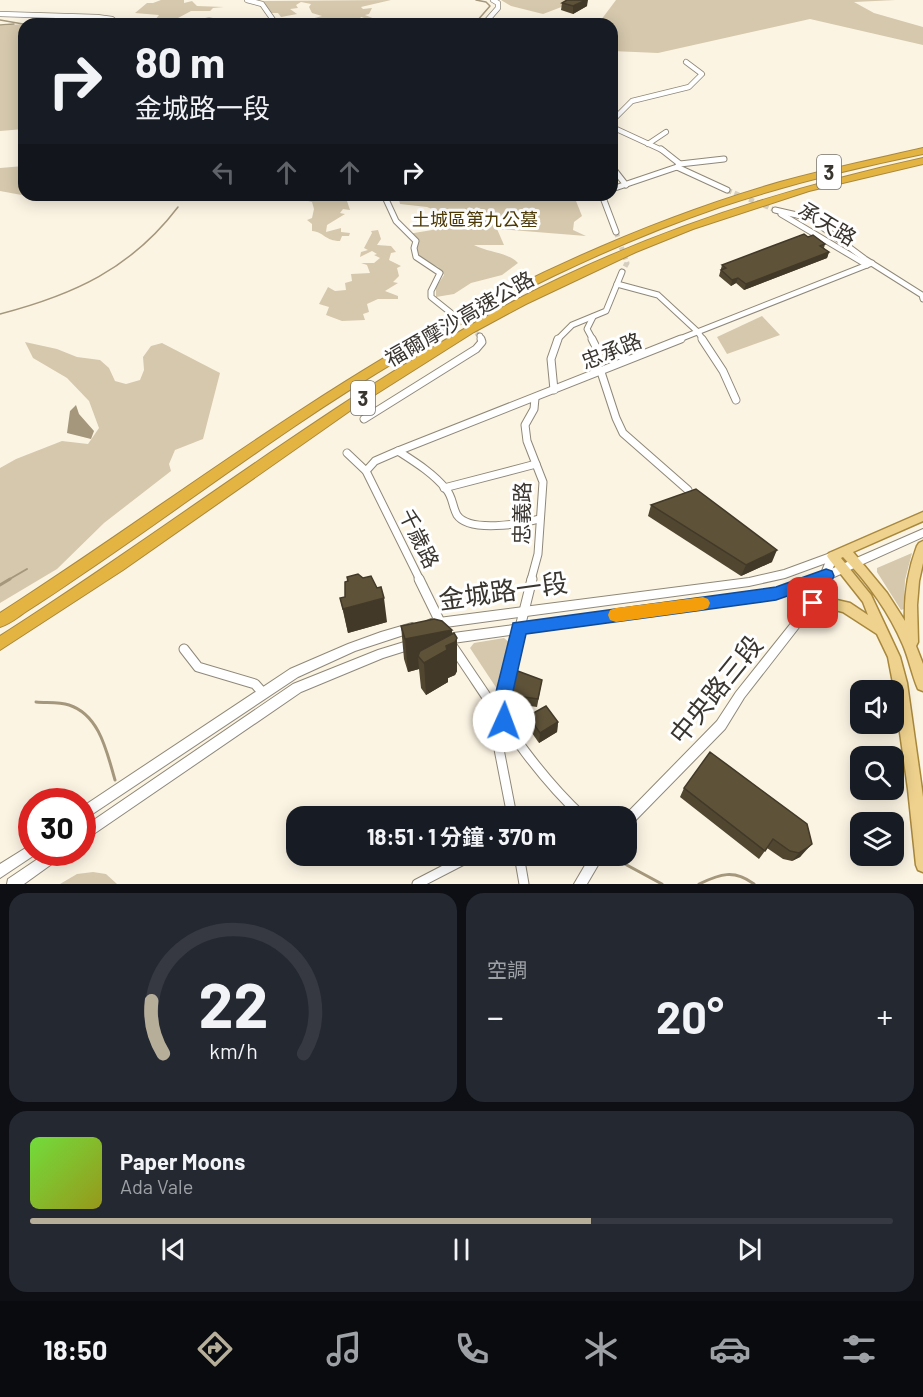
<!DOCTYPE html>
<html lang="zh-TW">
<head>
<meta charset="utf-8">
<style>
	body { margin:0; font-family:Barlow,"Noto Sans TC",sans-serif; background:#242831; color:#f1f3f6; height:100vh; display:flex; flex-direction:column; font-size:22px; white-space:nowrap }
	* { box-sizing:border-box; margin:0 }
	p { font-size:20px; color:#9ea1a6 }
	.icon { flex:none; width:33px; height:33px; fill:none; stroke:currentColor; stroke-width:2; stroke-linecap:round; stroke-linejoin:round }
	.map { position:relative; height:884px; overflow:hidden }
	.side { display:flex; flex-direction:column; gap:9px; padding:9px; background:#0d0f14; flex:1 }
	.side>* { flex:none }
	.guide { position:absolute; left:18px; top:18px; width:600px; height:183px; border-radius:18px; box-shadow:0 3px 15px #0003; background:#171b24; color:#f1f3f6; overflow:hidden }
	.fabs { position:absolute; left:850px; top:680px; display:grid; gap:12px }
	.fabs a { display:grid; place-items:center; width:54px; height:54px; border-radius:12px; background:#171b24; box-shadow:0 3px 15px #0003; font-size:30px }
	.speed { position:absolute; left:18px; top:788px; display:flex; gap:12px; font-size:30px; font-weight:700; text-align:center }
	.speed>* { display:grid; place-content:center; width:78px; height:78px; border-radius:50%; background:#171b24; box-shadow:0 3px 15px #0003; line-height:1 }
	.speed .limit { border:9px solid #d22; background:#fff; color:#111 }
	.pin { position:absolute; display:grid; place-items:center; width:51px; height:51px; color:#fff; margin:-26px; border-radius:12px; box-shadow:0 3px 9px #0006 }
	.me { position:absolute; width:66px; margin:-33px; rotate:2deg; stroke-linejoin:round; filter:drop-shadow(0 0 4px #0008) }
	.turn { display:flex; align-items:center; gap:21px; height:126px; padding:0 18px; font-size:27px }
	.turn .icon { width:78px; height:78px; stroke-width:2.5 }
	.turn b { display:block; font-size:42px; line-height:51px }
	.lanes { display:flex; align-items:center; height:57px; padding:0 18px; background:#0003; justify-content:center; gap:30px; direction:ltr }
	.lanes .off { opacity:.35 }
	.big { font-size:45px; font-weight:700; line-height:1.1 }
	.side .widget { flex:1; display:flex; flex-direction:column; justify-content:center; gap:9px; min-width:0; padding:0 21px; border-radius:18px; background:#242831 }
	.side .dial { align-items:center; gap:0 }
	.dial svg { height:156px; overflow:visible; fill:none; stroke:#363941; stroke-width:7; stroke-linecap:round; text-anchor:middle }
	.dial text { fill:#f1f3f6; stroke:none }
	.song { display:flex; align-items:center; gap:18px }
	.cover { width:72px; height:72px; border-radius:9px; background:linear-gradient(135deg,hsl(100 70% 55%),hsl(60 70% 35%)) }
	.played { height:6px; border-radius:3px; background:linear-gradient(90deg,#b7ae9a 65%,#363941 65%) }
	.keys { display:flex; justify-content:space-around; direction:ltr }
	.heat { display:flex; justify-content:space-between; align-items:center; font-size:33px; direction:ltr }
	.side .tiles { flex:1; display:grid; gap:9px; grid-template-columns:1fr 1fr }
	.widget:last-child { grid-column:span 2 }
	.trip { position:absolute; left:286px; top:806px; width:351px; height:60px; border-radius:18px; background:#171b24; box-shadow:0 3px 15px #0003; font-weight:700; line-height:60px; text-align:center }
	.tabs { display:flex; height:96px; justify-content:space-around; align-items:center; background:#090b0e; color:#9ea1a6 }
	.tabs .icon { width:42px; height:42px }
	.tabs .current { color:#b7ae9a }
	.tabs b { font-size:27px; color:#f1f3f6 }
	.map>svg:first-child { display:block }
	.green { fill:#d5c8ad }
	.water { fill:#a4977c }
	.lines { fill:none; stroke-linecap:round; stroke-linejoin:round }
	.stream-far2 { stroke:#a4977c; stroke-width:1.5 }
	.stream-far1 { stroke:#a4977c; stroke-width:2 }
	.stream { stroke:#a4977c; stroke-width:3 }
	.minor-tunnel { stroke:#d5cebf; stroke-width:5; stroke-dasharray:5 3; stroke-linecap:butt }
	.minor-far3-casing { stroke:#8f8879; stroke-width:6 }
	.minor-far2-casing { stroke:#8f8879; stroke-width:7 }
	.minor-far1-casing { stroke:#8f8879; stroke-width:9 }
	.minor-casing { stroke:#8f8879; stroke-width:11 }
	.tertiary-casing { stroke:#8f8879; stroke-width:2 }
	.secondary-casing { stroke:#8f8879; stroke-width:2 }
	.primary-casing { stroke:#a8883c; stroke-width:3 }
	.motorway-casing { stroke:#a8883c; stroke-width:2 }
	.minor-far3 { stroke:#fff; stroke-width:4.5 }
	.minor-far2 { stroke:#fff; stroke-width:5 }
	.minor-far1 { stroke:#fff; stroke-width:7 }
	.minor { stroke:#fff; stroke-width:9 }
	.tertiary { fill:#fff; fill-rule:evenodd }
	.secondary { fill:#fff; fill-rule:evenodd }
	.primary { fill:#efd28e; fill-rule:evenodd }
	.motorway { fill:#e4b443; fill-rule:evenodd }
	.wall { fill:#514731 }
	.shaded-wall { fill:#423928 }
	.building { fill:#5e5239; stroke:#423928; stroke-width:1.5 }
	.route { fill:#1a73e8; stroke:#114b97; stroke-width:1.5 }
	.slow { fill:#f59e0b }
	.labels { text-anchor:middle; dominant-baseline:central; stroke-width:6; stroke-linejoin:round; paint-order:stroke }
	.far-park-label { font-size:18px; fill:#4d3904; stroke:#fff }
	.shield { fill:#fff; stroke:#74726d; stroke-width:1.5 }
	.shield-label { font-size:20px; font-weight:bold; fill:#39352f }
	.street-label { font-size:21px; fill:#39352f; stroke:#fff }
	.near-street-label { font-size:26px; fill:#39352f; stroke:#fff }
</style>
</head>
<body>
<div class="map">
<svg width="923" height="884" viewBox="0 0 923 884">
	<rect width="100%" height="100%" fill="#fcf4e3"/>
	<g class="green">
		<path d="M161 0H184V3L192 1 197 6 224 7 213 8 210 11H191L178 18 183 24 209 17 237 24H170L155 20 159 15 135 13 147 3H153Z"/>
		<path d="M391 0 361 7 363 9 372 8 369 14 365 15 375 19 373 21 361 17 359 20 373 24 320 23 311 19 322 16 312 13 309 7 311 4 301 2 296 5 298 8 290 9 297 14 281 17 278 13H271L263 1Z"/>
		<path d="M501 0H580L543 14 511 6Z"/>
		<path d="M616 0H896L854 2 874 13 923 27V45L810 19 658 53 612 51V24H598Z"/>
		<path d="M56 21 71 24H24V129L0 131V26Z"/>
		<path d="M24 166V195H41L38 198 0 191V168Z"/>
		<path d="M310 195H320L314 200 316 201 332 195 347 201 350 210 343 209 340 213 345 214 327 225 326 232 341 228V232L350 233 349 236H342L340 241C325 241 324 232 312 231V224L307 220 312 218 314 209 312 202 304 200Z"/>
		<path d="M398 195H578L576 201 582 216 574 222 573 230 586 236 497 229 504 245H474C490 253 507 252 518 263L502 275 471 283 454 294 436 297V287L444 275 438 267 421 259 408 234 432 230 450 224 451 217 427 207 400 204Z"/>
		<path d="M378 230 381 239 377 245 391 246 396 252 391 253 389 260 401 266 397 268 399 276 393 282 398 283 385 291 398 296V299H378L367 304 369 312 363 314 365 320 342 321 326 315 329 307 319 304 328 287 335 291 346 290 345 283 352 281 351 274 370 273 367 265 361 263H374L380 258 374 255 377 254 372 251 360 257 361 252 368 250 364 248 372 233 371 231Z"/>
		<path d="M762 316 780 335 727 354 717 337Z"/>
		<path d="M25 342 57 349 77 357 100 360 109 368 115 381 126 384 140 380 144 370 143 357 151 346 162 343 220 373 203 439 175 450 169 464 171 471 104 523 57 569 0 603V468L16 459 62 441 88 444 99 428 89 401 67 378 33 358Z"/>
		<path d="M912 553 905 580 904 609 901 610 877 572V568Z"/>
		<path d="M504 638 510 643 501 695 470 648 474 643Z"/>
		<path d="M93 872 106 874 117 884H60L77 874Z"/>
	</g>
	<path class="water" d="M76 405 79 414 94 431 91 439 67 433 70 411Z"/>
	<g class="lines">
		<g class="stream-far2">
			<path d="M476 0 486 2 490 6 477 21"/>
			<path d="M0 20 23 24 54 20 68 24"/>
			<path d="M0 25 14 24"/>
			<path d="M0 314C73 295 131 269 178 207"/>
		</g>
		<path class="stream-far1" d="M8 580 27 569"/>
		<g class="stream">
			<path d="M0 585 10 579"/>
			<path d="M36 702C47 703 59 702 69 705 100 715 107 753 115 780"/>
			<path d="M623 863 662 884"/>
			<path d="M699 884C720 874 734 869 754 884"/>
		</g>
		<g class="minor-tunnel">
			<path d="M727 190 775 210"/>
			<path d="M616 232 627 263 622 272"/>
			<path d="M451 313 480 336"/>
		</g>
		<g class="minor-far3-casing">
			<g id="minor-far3">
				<path d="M247 0 262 4 276 24"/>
				<path d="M0 14 97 17 112 19 118 24"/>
				<path d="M472 24 485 22"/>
				<path d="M484 24 498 8V3L493 0"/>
				<path d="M612 121 632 101 689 87 702 74 686 62"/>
				<path d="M612 127 664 151"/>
				<path d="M648 144 666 132"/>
			</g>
		</g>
		<g class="minor-far2-casing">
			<g id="minor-far2">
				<path d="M661 149 680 164 677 167"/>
				<path d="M680 164 724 159"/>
				<path d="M612 167 626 185"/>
				<path d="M677 167 727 190"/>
				<path d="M612 189 677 167"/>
				<path d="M384 195 396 221 416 241 414 248 416 257 440 273 431 291V297L451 313"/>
				<path d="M602 195 616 232"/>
				<path d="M775 210 810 218 865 259 922 295 923 299"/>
				<path d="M781 214 867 265"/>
				<path d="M617 284 658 295 698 332 703 340"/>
				<path d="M480 336 481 340"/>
				<path d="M557 340 572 325 606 311 622 272"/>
				<path d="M593 340 587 329 593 317"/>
				<path d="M677 340 872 263"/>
			</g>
		</g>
		<g class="minor-far1-casing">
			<g id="minor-far1">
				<path d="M592 339 596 347 628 359"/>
				<path d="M702 339 723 371 736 400"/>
				<path d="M601 372 616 418 623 433 688 490"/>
				<path d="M554 390 551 359 558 339"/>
				<path d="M364 419 476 349 482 342 481 339"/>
				<path d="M398 451C415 462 433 473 446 489 453 497 452 506 457 515 469 533 522 524 539 519"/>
				<path d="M347 453 366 471 420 580"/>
				<path d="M366 471 375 461 398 451 681 339"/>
				<path d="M444 488 536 464"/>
				<path d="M531 580 538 554 543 482 527 441 525 425 534 409 535 398"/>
			</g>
		</g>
		<g class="minor-casing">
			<g id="minor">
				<path d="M419 579 441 624"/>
				<path d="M453 647C493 705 530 768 582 816"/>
				<path d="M184 649 198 667 255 684 263 693"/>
				<path d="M512 816 498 744 504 721 502 700 532 579"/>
				<path d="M519 855 524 884"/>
				<path d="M417 884 473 855"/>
			</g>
		</g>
		<g class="tertiary-casing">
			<g id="tertiary">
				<path d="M833 552 836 553 838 556 818 603 744 698 725 729 631 825 627 827V816H624L717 721 736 692 811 598 828 556 830 553Z"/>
				<path d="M591 855H604L587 884H574Z"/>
			</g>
		</g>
		<g class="secondary-casing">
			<g id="secondary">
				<path d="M923 529V537L812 587 776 598 446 644 442 642 441 639 442 636 446 634 776 590 806 580Z"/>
				<path d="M833 552 837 553 838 556 837 559 785 578 749 586 431 629 427 627 426 624 427 621 431 619 749 578 784 570Z"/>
				<path d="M412 623 416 625 417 628 416 631 355 651 298 677 82 821V807L290 669 348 644 381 632Z"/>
				<path d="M414 639 418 641 419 644 418 647 383 658 301 692 82 842V828L293 684 378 650Z"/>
				<path d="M32 844V852H37L36 854 0 878V864Z"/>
				<path d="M48 852H65L63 856 24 884H7L8 879Z"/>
			</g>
		</g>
		<g class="primary-casing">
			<path id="primary" d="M923 512V521L853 552 887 593 905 621C904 595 908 570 917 546L919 543 923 541V563L919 581 917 605 918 642 916 646 923 664V691L918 689C912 675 909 659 903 645 889 612 868 583 843 557L841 558 871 595 900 657 907 683 923 797V872L918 870 916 865 908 789 893 683 888 657 877 634 843 612 811 604 809 600 811 596 815 595 850 603 868 615 863 602 829 559 827 556 829 553Z"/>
		</g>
		<g class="motorway-casing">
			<g id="motorway">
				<path d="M923 148V154C854 168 786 185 720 207 569 259 427 337 295 426 224 474 155 525 84 573 65 586 46 599 27 611 18 617 10 624 0 627V613C151 516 294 405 452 319 556 263 666 215 780 182 827 169 875 159 923 148Z"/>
				<path d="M923 158V164L809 191 693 229 636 252 526 304 474 332 354 408 123 570 0 650V636C173 526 335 397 516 300 644 233 782 189 923 158Z"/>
			</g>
		</g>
		<use href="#minor-far3" class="minor-far3"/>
		<use href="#minor-far2" class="minor-far2"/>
		<use href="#minor-far1" class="minor-far1"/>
		<use href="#minor" class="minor"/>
		<use href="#tertiary" class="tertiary"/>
		<use href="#secondary" class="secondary"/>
		<use href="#primary" class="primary"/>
		<use href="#motorway" class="motorway"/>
	</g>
	<g class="wall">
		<path d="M562 3 587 6 573 14 561 10Z"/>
		<path d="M808 237 825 244 824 248 829 252 827 258 744 290 736 283 731 286 719 276 722 265Z"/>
		<path d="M651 505 772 562 741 576 648 516Z"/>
		<path d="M340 598 387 622 348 633Z"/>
		<path d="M401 626 452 634 457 638V671L455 675 448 678V682L426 695 421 688 419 669 408 672 404 659Z"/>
		<path d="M542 680 537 707 509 703 510 695Z"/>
		<path d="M528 716 558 722 557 732 539 743 527 726Z"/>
		<path d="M684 788 812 844 800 857 792 861 783 859 767 848 759 859 680 797Z"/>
	</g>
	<g class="shaded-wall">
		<path d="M586 0H588L587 6 573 14V6Z"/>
		<path d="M829 252 827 258 744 290 746 284Z"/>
		<path d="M738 278 736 283 731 286 732 280Z"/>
		<path d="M777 550 772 562 741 576 746 565Z"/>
		<path d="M384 598 387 622 348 633 343 609Z"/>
		<path d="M452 630V644L457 638V671L455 675 448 678V682L426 695 424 663 418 656 419 669 408 672 405 639Z"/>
		<path d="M558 722 557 732 539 743 540 733Z"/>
		<path d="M807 848 800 857 792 861 799 853Z"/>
	</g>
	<g class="building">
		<path d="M567 0H586L573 6 562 3Z"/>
		<path d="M804 234 808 237 813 235 825 244 820 246 829 252 746 284 738 278 732 280 721 270 726 268 722 265Z"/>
		<path d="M696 489 777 550 746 565 651 505Z"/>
		<path d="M358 574 363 578 371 576 377 588 381 587 384 598 343 609 340 598 345 597V582L348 581 347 577Z"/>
		<path d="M434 619 442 621 452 630 405 639 401 626Z"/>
		<path d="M454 633 457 638 455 642 446 646 447 650 424 663 418 656 420 651Z"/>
		<path d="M515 670 542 680 538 699 510 695Z"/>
		<path d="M546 706 558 722 540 733 528 716Z"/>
		<path d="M710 752 807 824 812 844 807 848 799 853 790 851 773 839 765 851 684 788Z"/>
	</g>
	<path class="route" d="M826 569 832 571 834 576 819 608 813 610 808 608 805 603 813 587 776 600 526 634 511 700 512 721 510 727 504 729 498 727 494 700 513 623 776 587Z"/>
	<path class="slow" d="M703 597 708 599 710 603 708 608 703 610 616 622 610 620 608 615 610 610 616 608Z"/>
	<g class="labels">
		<g class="far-park-label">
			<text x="475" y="219">土城區第九公墓</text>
		</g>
		<g class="shield">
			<rect x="817" y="155" width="24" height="34" rx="4.5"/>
			<rect x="351" y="381" width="24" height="34" rx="4.5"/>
		</g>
		<g class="shield-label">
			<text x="829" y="172">3</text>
			<text x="363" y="398">3</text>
		</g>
		<g class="street-label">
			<text transform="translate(828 223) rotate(31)">承天路</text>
			<text transform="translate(459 318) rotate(-30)">福爾摩沙高速公路</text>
			<text transform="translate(611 350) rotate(-22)">忠承路</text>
			<text transform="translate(521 513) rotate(-89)">忠義路</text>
			<text transform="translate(420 538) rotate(64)">千歲路</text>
		</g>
		<g class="near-street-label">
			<text transform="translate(503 590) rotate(-8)">金城路一段</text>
			<text transform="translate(715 689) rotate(-51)">中央路三段</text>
		</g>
	</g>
</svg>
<div class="fabs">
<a><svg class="icon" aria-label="sound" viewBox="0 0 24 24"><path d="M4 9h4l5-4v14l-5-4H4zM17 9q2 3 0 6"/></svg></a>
<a><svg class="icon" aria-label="search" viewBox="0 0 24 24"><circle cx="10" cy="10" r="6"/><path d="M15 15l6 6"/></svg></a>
<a><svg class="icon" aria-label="layers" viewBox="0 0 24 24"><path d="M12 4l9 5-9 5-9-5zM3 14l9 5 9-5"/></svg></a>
</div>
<div class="speed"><div class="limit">30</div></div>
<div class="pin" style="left:813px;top:603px;background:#d93025"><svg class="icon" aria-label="arrive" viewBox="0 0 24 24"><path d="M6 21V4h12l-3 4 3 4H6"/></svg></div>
<svg class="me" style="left:504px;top:721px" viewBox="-20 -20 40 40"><circle r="19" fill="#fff"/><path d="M0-13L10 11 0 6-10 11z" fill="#1a73e8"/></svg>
<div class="trip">18:51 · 1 分鐘 · 370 m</div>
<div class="guide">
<div class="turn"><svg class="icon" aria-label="right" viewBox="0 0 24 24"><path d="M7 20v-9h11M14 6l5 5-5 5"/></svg><div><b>80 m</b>金城路一段</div></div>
<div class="lanes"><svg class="icon off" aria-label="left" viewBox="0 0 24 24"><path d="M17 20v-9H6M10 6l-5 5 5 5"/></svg><svg class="icon off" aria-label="ahead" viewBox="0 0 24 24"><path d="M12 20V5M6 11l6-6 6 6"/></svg><svg class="icon off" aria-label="ahead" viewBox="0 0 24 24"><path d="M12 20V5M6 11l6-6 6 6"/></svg><svg class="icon" aria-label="right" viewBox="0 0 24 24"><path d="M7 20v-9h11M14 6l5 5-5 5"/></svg></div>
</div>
</div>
<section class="side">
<div class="tiles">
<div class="widget dial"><svg viewBox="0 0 100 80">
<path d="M14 69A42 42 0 1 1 86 69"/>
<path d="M14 69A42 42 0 0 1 8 42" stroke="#b7ae9a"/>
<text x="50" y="56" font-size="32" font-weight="700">22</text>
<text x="50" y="72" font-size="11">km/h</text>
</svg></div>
<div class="widget"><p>空調</p>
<div class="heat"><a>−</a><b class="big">20°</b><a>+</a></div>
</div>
<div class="widget">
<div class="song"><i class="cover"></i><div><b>Paper Moons</b><p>Ada Vale</p></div></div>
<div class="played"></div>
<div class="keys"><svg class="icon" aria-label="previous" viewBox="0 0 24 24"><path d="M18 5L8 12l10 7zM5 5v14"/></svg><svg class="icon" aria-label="pause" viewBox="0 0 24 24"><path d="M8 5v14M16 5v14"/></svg><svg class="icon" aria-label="next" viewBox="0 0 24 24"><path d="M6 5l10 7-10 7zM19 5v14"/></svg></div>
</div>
</div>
</section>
<nav class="tabs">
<b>18:50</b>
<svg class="icon current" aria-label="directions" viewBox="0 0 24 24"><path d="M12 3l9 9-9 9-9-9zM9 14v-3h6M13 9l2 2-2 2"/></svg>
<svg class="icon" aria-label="music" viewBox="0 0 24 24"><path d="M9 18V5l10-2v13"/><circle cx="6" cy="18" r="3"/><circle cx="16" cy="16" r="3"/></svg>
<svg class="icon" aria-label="phone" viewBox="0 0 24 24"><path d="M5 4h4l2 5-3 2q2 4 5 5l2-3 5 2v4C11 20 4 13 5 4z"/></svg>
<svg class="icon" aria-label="climate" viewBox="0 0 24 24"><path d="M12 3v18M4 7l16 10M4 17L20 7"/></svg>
<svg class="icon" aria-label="car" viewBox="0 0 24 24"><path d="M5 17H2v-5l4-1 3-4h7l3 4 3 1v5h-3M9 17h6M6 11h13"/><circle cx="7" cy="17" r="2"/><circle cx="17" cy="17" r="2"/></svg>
<svg class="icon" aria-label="filters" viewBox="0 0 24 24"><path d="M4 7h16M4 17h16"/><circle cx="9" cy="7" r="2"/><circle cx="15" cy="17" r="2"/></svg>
</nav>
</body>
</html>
